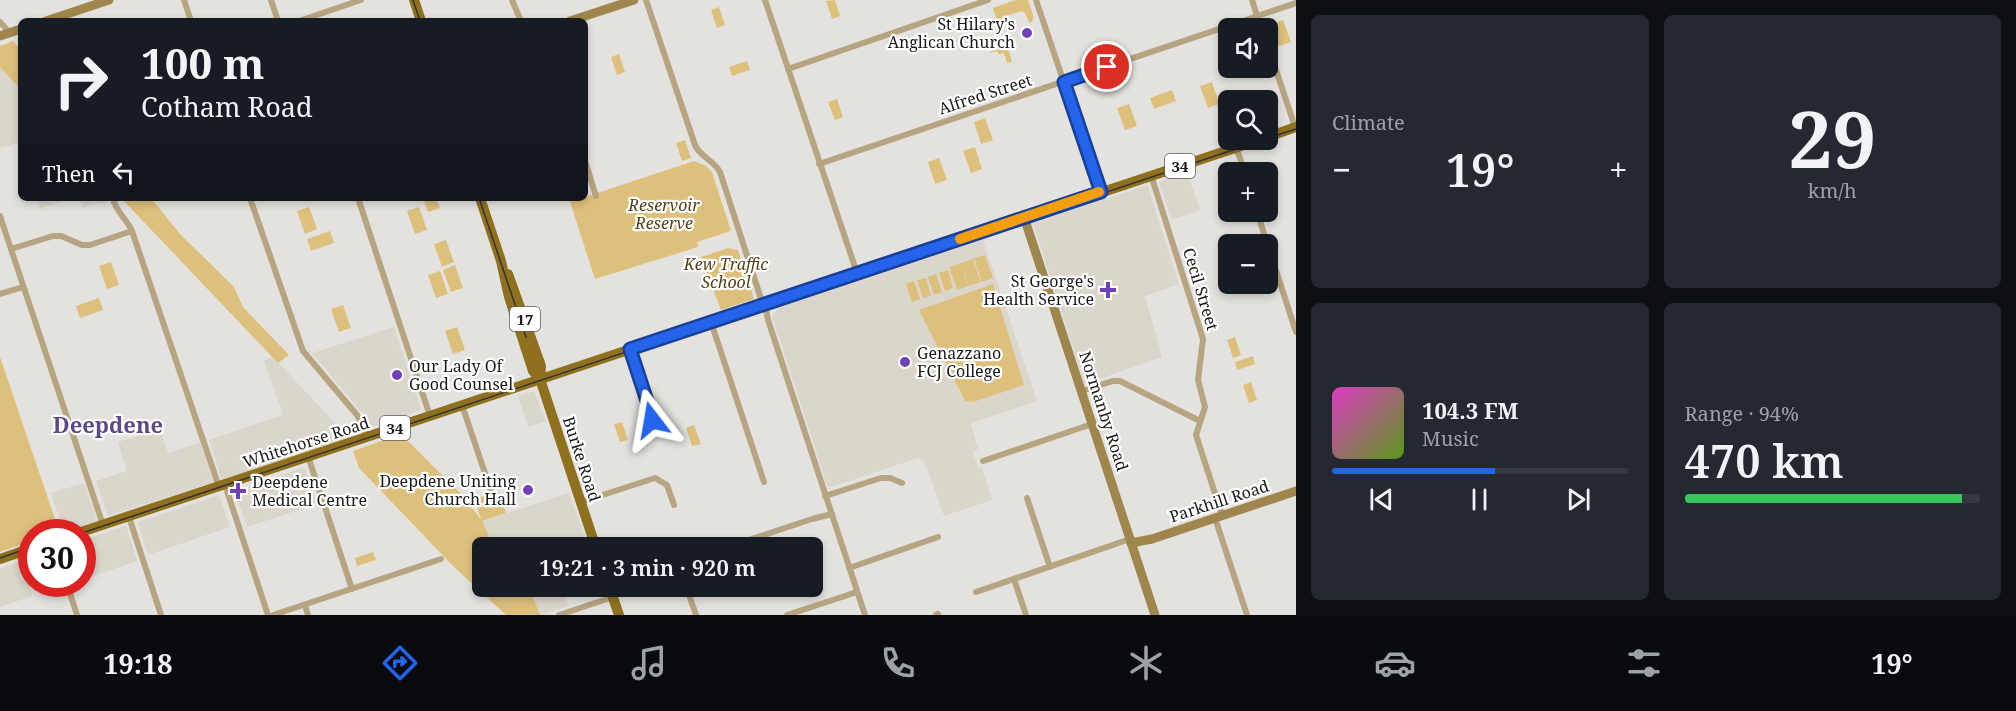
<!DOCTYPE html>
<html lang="en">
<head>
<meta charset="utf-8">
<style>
	body { margin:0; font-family:"Noto Serif",serif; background:#242831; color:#f1f3f6; height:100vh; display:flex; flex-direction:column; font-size:22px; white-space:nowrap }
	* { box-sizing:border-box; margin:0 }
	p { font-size:20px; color:#9ea1a6 }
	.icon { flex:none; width:33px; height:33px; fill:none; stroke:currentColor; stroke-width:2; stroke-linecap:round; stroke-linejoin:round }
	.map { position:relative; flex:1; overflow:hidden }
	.details { display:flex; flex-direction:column; gap:15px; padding:15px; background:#0d0f14; width:720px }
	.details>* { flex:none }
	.banner { position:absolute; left:18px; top:18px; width:570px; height:183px; border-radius:9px; box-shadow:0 3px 9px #0003; background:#171b24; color:#f1f3f6; overflow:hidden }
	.fabs { position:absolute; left:1218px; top:18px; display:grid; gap:12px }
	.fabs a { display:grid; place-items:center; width:60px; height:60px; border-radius:9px; background:#171b24; box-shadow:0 3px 9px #0003; font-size:30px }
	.speed { position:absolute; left:18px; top:519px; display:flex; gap:12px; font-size:30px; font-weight:700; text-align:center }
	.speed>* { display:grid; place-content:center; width:78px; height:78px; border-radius:50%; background:#171b24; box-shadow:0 3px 9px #0003; line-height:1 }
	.speed .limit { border:9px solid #d22; background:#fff; color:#111 }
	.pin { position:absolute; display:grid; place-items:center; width:51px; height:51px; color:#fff; margin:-26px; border:3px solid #fff; border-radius:50%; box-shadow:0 2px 6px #0007 }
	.me { position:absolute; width:66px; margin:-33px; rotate:346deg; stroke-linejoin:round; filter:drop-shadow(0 0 4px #0008) }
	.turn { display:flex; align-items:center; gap:21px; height:126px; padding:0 24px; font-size:27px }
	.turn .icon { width:78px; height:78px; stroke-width:2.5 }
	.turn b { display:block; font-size:42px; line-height:51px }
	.then { display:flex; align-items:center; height:57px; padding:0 24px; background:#0003; gap:12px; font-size:22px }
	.big { font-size:45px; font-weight:600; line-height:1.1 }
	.details .tile { flex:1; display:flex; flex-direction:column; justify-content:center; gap:9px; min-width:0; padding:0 21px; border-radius:9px; background:#242831 }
	.details .dial { align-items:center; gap:0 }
	.dial b { font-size:78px; line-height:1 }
	.song { display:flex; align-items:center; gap:18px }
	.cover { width:72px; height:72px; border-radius:9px; background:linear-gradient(135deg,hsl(310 70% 55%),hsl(90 70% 35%)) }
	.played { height:6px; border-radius:3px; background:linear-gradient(90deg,#2563eb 55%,#363941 55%) }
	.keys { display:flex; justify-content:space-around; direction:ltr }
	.heat { display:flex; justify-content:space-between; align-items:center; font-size:33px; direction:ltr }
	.charge { height:9px; border-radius:4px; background:linear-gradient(90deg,#34c759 94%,#363941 0) }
	.details .tiles { flex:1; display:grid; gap:15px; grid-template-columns:repeat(2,1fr) }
	.trip { position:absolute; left:472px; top:537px; width:351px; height:60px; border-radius:9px; background:#171b24; box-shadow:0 3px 9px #0003; font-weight:600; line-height:60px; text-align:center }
	.dock { display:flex; height:96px; justify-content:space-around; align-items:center; background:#090b0e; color:#9ea1a6 }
	.dock .icon { width:42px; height:42px }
	.dock .active { color:#2563eb }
	.dock b { font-size:27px; color:#f1f3f6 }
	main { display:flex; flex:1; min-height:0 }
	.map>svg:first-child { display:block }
	.built { fill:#dbd6cb }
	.green { fill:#dec07d }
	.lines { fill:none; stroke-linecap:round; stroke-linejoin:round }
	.street { stroke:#b6a580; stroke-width:6 }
	.secondary { stroke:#9f864d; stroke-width:9 }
	.primary { stroke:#8f701f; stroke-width:10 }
	.tram { stroke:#333331; stroke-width:1.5 }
	.route-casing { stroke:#184099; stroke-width:15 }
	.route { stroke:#2563eb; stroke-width:10 }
	.slow { stroke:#f59e0b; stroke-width:10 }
	.poi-dot { fill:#6f42ba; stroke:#fff; stroke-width:2 }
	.labels { text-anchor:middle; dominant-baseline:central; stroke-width:4.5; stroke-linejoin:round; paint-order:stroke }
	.shield { fill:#fff; stroke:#5e5e5d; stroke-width:1.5 }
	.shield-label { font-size:15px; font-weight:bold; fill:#191917 }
	.poi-label { font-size:16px; fill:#191917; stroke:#fff; text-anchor:end }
	.street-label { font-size:16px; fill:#191917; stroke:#fff }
	.park-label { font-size:16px; font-style:italic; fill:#53421b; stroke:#fff }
	.district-label { font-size:22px; font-weight:bold; fill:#5c4987; stroke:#fff }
</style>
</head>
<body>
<main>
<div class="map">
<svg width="1296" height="615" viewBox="0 0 1296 615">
	<rect width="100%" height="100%" fill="#e4e2de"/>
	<g class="built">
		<path d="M0 67 21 90V153L17 143 0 148Z"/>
		<path d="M1187 172 1200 210 1172 220 1159 182Z"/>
		<path d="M1147 185 1179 284 1145 296 1162 357 1085 384 1033 224Z"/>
		<path d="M36 198H72L40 209Z"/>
		<path d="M79 198H107V203L97 204 83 208Z"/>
		<path d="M983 240 1037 401 971 423 978 449 973 452 978 468 982 467 992 500 944 516 924 460 918 458 831 487 827 485 772 316 779 308Z"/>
		<path d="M394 327 421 410 369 428 365 416 312 353Z"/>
		<path d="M273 357 349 438 222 480 209 440 283 415 264 361Z"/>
		<path d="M534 391 546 421 528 427 518 396Z"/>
		<path d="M160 429 168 453 200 443 213 482 108 516 96 481 127 471 118 442Z"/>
		<path d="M304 467 317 504 247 527 235 491Z"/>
		<path d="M84 483 97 521 64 532 51 493Z"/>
		<path d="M569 493 588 547H494L491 545 482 521Z"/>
		<path d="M219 495 230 527 148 555 138 522Z"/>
		<path d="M126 526 137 561 91 577 88 568 83 569V540Z"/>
		<path d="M31 558 32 584H38L29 586 32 596 0 607V568Z"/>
		<path d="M529 587H561L568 606 540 615Z"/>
	</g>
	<g class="green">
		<path d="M835 0 840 16 832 19 826 1Z"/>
		<path d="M1016 0H1028L1034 18 1030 24 1025 13 1022 11 1002 17 1003 20 998 23 993 8Z"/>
		<path d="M719 7 725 25 717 28 711 10Z"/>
		<path d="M1283 20 1291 42 1279 46 1271 24Z"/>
		<path d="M13 41 21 50V90L0 67V46Z"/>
		<path d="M1003 41 1007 45 1012 62 1007 63 1004 53 999 54 997 51 990 53V52L1002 48 1001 42Z"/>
		<path d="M619 54 625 72 617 75 611 57Z"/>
		<path d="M747 61 750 70 732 76 729 67Z"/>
		<path d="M1212 82 1219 104 1208 108 1200 86Z"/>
		<path d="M1172 90 1176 101 1154 109 1150 98Z"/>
		<path d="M837 99 843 117 835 120 828 102Z"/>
		<path d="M1129 104 1137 126 1125 130 1117 108Z"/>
		<path d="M985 118 993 140 981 144 974 122Z"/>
		<path d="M685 140 691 158 682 161 676 143Z"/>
		<path d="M975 147 982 169 971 173 963 151Z"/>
		<path d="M939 158 947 180 935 184 928 162Z"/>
		<path d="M694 161 706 166 712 172 731 231 697 242 698 247 595 279 570 202Z"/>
		<path d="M121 198H151L180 234 234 287 243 307 289 355 278 363Z"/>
		<path d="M423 198H436L440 208 428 212Z"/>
		<path d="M309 207 317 229 305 234 297 211Z"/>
		<path d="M419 207 427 230 415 234 407 211Z"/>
		<path d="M330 231 334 243 311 251 307 239Z"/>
		<path d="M446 240 454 262 442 267 434 244Z"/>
		<path d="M728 248 738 250 754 299 721 310 701 257Z"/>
		<path d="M985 255 993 278 982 282 974 258Z"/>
		<path d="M973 259 981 282 969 286 961 263Z"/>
		<path d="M111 262 119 285 107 289 99 266Z"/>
		<path d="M961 263 968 286 957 290 949 267Z"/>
		<path d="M455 265 463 288 451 292 443 270Z"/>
		<path d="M948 270 953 288 945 291 939 273Z"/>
		<path d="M440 271 448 294 436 298 428 275Z"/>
		<path d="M936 274 942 292 934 295 928 277Z"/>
		<path d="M926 278 931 296 923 298 917 280Z"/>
		<path d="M914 281 920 299 912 302 906 284Z"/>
		<path d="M993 284 1024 385 973 402 965 401 919 310Z"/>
		<path d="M99 298 103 310 80 318 76 306Z"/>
		<path d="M343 305 351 328 339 332 331 309Z"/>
		<path d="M457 327 465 350 453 354 445 331Z"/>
		<path d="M1235 337 1241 355 1233 358 1227 340Z"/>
		<path d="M1253 356 1255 364 1237 370 1235 362Z"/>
		<path d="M0 357 59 531 32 532 31 541 0 552Z"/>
		<path d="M1251 382 1257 400 1249 403 1243 385Z"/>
		<path d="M622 422 628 440 620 442 614 424Z"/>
		<path d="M694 425 701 444 692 446 686 428Z"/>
		<path d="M401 434 459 492 481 519 474 499 499 491 506 513 482 521 494 547 483 548V586L529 587 540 615H506L453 566 359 468 353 451Z"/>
		<path d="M373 552 376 560 357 566 355 558Z"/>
	</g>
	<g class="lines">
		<g class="street">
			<path d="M184 0 191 21"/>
			<path d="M271 0 278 21"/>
			<path d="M512 0 521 21"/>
			<path d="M646 0 695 145C700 157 714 160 720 172L763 305"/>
			<path d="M765 0 857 273"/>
			<path d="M1036 0 1101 192"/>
			<path d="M1252 0 1261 28"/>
			<path d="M299 21 361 0"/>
			<path d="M0 22 10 33"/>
			<path d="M1268 46 1295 127"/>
			<path d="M788 69 988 0"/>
			<path d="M1236 147 1245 172"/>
			<path d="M585 161 596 196"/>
			<path d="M819 164 1296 3"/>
			<path d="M1151 175 1203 339 1198 380 1205 407 1196 435 1222 515"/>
			<path d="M113 198C115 211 127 219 132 231L219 487"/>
			<path d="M250 198 303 351 357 415 368 437"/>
			<path d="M358 198 430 416"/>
			<path d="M1257 212 1296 332"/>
			<path d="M0 216 103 525"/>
			<path d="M11 249 53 236H61L82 245H90L132 231"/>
			<path d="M0 294 23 287"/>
			<path d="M765 304 768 320 865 615"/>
			<path d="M711 322 764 482"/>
			<path d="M630 349 650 409"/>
			<path d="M1082 391 1113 381H1120L1200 421"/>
			<path d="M462 405 491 491"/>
			<circle cx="652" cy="415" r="5.5"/>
			<path d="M308 456 352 589"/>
			<path d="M983 461 1092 424"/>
			<path d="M225 485 268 615"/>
			<path d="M825 496 881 478H890L902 483"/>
			<path d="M1027 498 1050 567"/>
			<path d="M581 502 655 478 667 485 674 505"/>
			<path d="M129 517 161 615"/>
			<path d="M1215 518 1247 615"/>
			<path d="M635 548 648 542"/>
			<path d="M725 548 812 519 832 514"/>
			<path d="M849 568 938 537"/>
			<path d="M1014 579 1026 615"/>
			<path d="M67 584 77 615"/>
			<path d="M686 586 696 615"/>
			<path d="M976 592 1130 539"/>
			<path d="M305 605 308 615"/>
			<path d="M273 615 441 559"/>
			<path d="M559 615 613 597"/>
			<path d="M787 615 857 592"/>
			<path d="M936 615 938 614"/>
		</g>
		<g class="secondary">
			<path d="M46 21 109 0"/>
			<path d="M570 21 634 0"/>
			<path d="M0 36 21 29"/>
			<path d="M1024 217 1155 615"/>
			<path d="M1131 543 1152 539 1296 491"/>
		</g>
		<g class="primary">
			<path d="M414 0 421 21"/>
			<path d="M1268 137 1296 127"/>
			<path d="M480 198 501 261 509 297 533 371 540 379 596 548"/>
			<path d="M508 274 541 366 540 379"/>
			<path d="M81 532 1259 140"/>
			<path d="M0 559 32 548"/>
			<path d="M609 586 619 615"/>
		</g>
		<g class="tram">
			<path d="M413 0 420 21"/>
			<path d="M1268 138 1296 129"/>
			<path d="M479 198 526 337"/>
			<path d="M82 533 1263 140"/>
			<path d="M0 558 32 547"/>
		</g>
	</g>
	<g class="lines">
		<g class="route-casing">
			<path id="route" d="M652 420 646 416 650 410 630 349 1101 192 1064 82 1107 67"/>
		</g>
		<use href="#route" class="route"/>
		<path class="slow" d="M960 239 1099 192"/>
	</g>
	<g class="poi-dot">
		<circle cx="1027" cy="33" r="6"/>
		<path d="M1105 281h6v6h6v6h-6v6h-6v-6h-6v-6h6z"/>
		<circle cx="905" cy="362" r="6"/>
		<circle cx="397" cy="375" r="6"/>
		<circle cx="528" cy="490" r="6"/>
		<path d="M235 482h6v6h6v6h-6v6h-6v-6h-6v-6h6z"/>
	</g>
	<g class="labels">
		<g class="shield">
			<rect x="1165" y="154" width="30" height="24" rx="4.5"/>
			<rect x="510" y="307" width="30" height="24" rx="4.5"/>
			<rect x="380" y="416" width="30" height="24" rx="4.5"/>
		</g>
		<g class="shield-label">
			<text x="1180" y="166">34</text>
			<text x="525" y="319">17</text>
			<text x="395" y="428">34</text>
		</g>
		<g class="poi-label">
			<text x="1015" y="24">St Hilary's<tspan x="1015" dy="18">Anglican Church</tspan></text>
			<text x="1094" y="281">St George's<tspan x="1094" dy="18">Health Service</tspan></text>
			<text x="917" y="353" text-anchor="start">Genazzano<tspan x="917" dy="18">FCJ College</tspan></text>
			<text x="409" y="366" text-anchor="start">Our Lady Of<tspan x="409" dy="18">Good Counsel</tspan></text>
			<text x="516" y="481">Deepdene Uniting<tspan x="516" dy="18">Church Hall</tspan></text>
			<text x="252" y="482" text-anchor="start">Deepdene<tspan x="252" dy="18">Medical Centre</tspan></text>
		</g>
		<g class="street-label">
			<text transform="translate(985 94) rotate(-18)">Alfred Street</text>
			<text transform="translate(1201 289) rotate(73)">Cecil Street</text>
			<text transform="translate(1104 411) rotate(72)">Normanby Road</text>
			<text transform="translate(306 442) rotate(-18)">Whitehorse Road</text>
			<text transform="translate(582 459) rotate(72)">Burke Road</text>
			<text transform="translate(1219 501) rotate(-18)">Parkhill Road</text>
		</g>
		<g class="park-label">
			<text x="664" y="205">Reservoir<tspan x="664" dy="18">Reserve</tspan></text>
			<text x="726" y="264">Kew Traffic<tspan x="726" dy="18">School</tspan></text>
		</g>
		<g class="district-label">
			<text x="108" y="424">Deepdene</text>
		</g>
	</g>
</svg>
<div class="fabs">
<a><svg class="icon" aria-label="sound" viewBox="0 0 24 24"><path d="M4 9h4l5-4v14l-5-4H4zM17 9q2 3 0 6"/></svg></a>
<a><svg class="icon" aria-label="search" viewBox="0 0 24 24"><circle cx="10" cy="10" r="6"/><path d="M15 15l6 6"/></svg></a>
<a>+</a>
<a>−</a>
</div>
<div class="speed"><div class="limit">30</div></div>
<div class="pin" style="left:1107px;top:67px;background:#d93025"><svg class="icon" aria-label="arrive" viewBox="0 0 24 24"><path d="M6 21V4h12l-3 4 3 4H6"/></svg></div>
<svg class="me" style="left:652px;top:420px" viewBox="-20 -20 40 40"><path d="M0-17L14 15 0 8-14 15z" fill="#2563eb" stroke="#fff" stroke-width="4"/></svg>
<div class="trip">19:21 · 3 min · 920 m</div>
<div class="banner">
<div class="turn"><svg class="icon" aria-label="right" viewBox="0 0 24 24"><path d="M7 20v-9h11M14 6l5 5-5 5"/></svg><div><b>100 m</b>Cotham Road</div></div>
<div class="then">Then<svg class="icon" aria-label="left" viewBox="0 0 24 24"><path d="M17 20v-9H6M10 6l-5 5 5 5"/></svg></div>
</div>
</div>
<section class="details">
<div class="tiles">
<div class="tile"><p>Climate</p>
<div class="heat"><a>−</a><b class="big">19°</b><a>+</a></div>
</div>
<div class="tile dial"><b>29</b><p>km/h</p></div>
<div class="tile">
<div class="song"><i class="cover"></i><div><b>104.3 FM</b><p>Music</p></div></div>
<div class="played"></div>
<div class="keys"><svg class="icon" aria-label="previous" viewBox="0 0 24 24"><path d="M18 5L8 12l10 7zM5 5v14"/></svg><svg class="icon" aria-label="pause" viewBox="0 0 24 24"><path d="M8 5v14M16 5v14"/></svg><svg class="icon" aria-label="next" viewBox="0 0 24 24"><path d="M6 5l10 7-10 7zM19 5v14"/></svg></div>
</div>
<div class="tile"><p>Range · 94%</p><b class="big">470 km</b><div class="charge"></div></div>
</div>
</section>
</main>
<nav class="dock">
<b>19:18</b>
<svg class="icon active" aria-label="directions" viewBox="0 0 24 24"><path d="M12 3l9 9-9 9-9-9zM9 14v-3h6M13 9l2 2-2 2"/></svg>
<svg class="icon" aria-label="music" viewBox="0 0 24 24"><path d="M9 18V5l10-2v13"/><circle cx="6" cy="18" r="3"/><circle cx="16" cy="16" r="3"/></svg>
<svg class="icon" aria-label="phone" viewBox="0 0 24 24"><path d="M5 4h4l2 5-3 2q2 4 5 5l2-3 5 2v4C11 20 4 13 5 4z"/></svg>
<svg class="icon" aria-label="climate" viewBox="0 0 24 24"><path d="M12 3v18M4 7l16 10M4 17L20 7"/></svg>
<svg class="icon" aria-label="car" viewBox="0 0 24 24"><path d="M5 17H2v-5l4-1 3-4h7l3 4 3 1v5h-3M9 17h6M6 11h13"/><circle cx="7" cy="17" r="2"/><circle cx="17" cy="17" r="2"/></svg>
<svg class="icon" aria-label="filters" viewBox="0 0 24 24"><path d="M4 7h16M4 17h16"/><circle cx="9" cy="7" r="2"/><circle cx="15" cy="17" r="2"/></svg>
<b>19°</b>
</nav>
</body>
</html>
